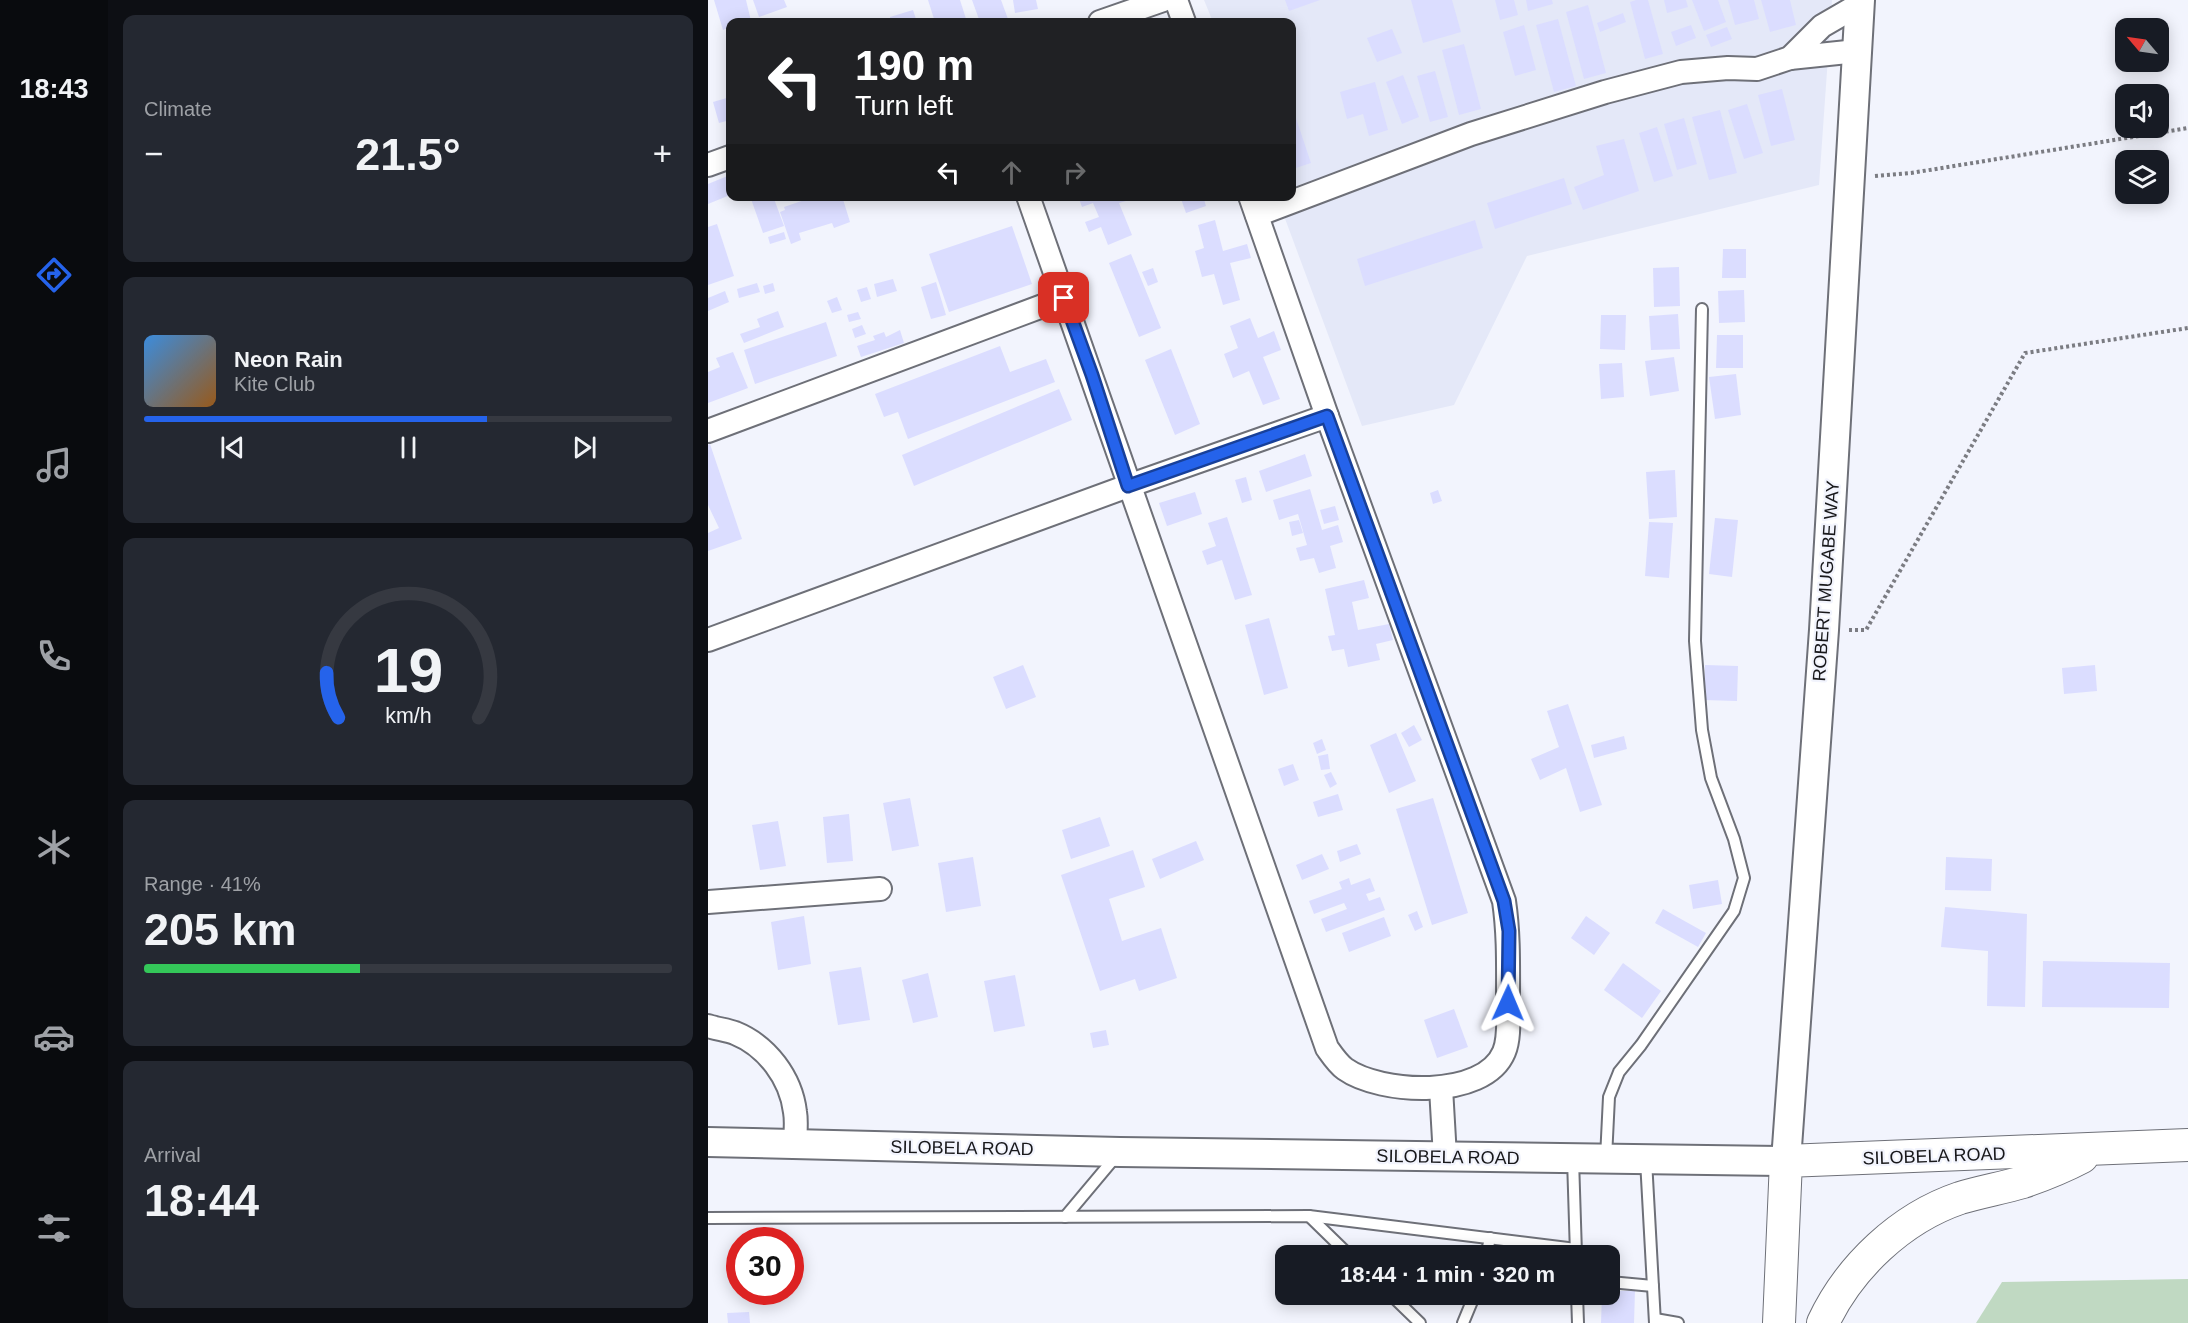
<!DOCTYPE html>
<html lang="en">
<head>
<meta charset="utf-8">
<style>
	body { margin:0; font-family:Helvetica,sans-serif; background:#242831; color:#f1f3f6; height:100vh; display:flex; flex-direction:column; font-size:22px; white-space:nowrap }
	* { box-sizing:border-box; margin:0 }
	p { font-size:20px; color:#9ea1a6 }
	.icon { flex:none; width:33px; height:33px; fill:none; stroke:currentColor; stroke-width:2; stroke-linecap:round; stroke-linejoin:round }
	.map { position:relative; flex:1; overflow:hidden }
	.drawer { display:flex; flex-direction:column; gap:15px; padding:15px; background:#0d0f14; width:600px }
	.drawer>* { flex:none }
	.top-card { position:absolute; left:18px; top:18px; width:570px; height:183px; border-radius:12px; box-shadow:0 3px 15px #0003; background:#202124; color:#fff; overflow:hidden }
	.needle { width:39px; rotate:299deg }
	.controls { position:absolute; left:1407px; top:18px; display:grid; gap:12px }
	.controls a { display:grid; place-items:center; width:54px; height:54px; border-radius:12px; background:#171b24; box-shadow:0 3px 15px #0003; font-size:30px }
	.speed { position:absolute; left:18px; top:1227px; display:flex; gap:12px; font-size:30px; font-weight:700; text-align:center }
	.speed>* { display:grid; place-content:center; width:78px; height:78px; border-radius:50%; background:#171b24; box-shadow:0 3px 15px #0003; line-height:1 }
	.speed .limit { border:9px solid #d22; background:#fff; color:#111 }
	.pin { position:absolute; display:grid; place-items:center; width:51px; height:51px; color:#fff; margin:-26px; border-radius:12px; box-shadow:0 3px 9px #0006 }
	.me { position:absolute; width:66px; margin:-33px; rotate:1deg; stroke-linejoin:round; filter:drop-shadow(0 0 4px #0008) }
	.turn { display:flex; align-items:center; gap:21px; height:126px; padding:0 30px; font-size:27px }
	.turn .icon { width:78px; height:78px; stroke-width:2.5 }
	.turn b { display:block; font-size:42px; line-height:51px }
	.lanes { display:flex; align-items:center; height:57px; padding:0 30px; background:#0003; justify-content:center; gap:30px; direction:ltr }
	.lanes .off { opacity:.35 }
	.big { font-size:45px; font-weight:600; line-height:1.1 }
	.drawer .widget { flex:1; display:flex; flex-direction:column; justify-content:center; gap:9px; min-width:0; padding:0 21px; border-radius:12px; background:#242831 }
	.drawer .dial { align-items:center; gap:0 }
	.dial svg { height:156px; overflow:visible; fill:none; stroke:#363941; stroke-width:7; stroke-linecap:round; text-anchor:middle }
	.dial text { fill:#f1f3f6; stroke:none }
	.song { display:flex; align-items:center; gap:18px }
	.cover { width:72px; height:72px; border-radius:9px; background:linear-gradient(135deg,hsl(210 70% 55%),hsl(30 70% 35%)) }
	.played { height:6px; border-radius:3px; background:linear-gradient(90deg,#2563eb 65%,#363941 65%) }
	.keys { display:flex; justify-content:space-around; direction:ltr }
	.heat { display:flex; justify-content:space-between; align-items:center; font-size:33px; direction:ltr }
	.charge { height:9px; border-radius:4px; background:linear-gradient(90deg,#34c759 41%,#363941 0) }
	.trip { position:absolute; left:567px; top:1245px; width:345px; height:60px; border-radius:12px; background:#171b24; box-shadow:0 3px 15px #0003; font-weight:600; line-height:60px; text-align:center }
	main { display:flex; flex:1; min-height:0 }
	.tabs { display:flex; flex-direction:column; width:108px; justify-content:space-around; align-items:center; background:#090b0e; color:#9ea1a6 }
	.tabs .icon { width:42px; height:42px }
	.tabs .on { color:#2563eb }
	.tabs b { font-size:27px; color:#f1f3f6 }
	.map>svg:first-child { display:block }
	.built { fill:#e4e8f8 }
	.green { fill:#c0d9c2 }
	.building { fill:#dbddff }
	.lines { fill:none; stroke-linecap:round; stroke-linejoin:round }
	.service-casing { stroke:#6e7078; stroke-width:14 }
	.minor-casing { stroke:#6e7078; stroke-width:26 }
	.tertiary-casing { stroke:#6e7078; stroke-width:32 }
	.secondary-casing { stroke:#6e7078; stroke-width:34 }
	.path { stroke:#7b7c82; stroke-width:4; stroke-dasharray:3 3; stroke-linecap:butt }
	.service { stroke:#fff; stroke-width:10 }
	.minor { stroke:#fff; stroke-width:22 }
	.tertiary { stroke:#fff; stroke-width:28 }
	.secondary { stroke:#fff; stroke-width:32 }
	.route-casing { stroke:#184099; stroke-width:15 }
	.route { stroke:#2563eb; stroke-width:10 }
	.labels { text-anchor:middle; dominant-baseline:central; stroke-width:4.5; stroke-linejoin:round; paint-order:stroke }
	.street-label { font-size:18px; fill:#18181b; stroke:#f2f4fd }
</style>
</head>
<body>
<main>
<nav class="tabs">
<b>18:43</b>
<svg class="icon on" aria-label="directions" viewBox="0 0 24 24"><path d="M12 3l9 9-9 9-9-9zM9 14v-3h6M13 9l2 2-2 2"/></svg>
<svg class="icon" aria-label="music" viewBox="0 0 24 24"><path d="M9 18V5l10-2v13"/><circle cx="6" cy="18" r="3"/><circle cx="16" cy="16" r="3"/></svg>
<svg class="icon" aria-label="phone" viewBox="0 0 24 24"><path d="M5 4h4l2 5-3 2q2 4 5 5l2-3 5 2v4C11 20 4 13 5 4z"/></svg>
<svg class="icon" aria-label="climate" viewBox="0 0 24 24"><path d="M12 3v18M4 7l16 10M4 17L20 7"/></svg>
<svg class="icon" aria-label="car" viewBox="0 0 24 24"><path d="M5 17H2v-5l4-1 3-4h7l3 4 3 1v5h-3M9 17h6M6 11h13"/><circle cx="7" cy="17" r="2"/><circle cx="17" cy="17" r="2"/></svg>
<svg class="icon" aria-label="filters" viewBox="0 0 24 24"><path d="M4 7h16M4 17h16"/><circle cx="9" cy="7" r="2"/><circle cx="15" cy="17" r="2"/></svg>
</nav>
<section class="drawer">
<div class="widget"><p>Climate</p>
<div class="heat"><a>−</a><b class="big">21.5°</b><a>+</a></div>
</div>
<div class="widget">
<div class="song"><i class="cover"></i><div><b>Neon Rain</b><p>Kite Club</p></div></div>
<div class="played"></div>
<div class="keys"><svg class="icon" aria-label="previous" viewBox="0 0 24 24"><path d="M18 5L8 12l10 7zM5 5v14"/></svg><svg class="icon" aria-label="pause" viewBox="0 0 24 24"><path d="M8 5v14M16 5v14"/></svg><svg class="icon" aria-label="next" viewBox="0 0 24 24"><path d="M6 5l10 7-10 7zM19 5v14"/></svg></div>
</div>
<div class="widget dial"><svg viewBox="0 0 100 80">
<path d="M14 69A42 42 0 1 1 86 69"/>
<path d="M14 69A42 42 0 0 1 8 46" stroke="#2563eb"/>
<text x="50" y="56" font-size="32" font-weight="700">19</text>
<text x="50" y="72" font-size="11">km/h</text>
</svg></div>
<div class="widget"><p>Range · 41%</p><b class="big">205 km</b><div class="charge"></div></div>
<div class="widget"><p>Arrival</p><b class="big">18:44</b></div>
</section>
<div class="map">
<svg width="1480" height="1323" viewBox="0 0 1480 1323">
	<rect width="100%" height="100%" fill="#f2f4fd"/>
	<path class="built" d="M496 0H1124L1111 185 819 256 746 405 654 426 569 197 584 196V22H505Z"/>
	<path class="green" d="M1480 1279V1323H1268L1294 1282Z"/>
	<g class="building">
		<path d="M6 0H38L43 21 22 22V27L15 30Z"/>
		<path d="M45 0H76L79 7 51 17Z"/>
		<path d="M220 0H252L259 22H227Z"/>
		<path d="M264 0H293L300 19 291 22H272Z"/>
		<path d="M305 0H328L330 9 307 13Z"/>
		<path d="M577 0H612L581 11Z"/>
		<path d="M703 0H744L753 32 715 43Z"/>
		<path d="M787 0H806L810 15 792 20Z"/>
		<path d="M818 0H844L845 4 820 11Z"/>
		<path d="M928 0H940L955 54 937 59 922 2Z"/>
		<path d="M956 0H978L980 7 959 13Z"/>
		<path d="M984 0H1010L1018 22 996 31Z"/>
		<path d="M1020 0H1046L1051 19 1027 25Z"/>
		<path d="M1053 0H1082L1088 25 1062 32Z"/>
		<path d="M880 5 898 73 876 79 858 12Z"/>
		<path d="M205 10 209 22H183L182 17Z"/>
		<path d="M915 13 918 22 892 32 889 23Z"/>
		<path d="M850 19 868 86 846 92 828 25Z"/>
		<path d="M816 25 828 70 807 76 795 32Z"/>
		<path d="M983 25 988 38 968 46 963 32Z"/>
		<path d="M1019 27 1024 39 1003 47 998 35Z"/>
		<path d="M684 29 694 53 669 62 659 38Z"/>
		<path d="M756 44 773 109 751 115 734 50Z"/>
		<path d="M727 71 740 117 722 122 709 76Z"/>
		<path d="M695 75 711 117 694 124 678 82Z"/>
		<path d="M667 82 680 130 661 136 655 114 639 119 632 92Z"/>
		<path d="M1074 89 1087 140 1063 146 1050 95Z"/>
		<path d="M22 97V120L11 123 5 102Z"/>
		<path d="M1039 104 1055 153 1036 159 1020 110Z"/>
		<path d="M584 106 603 163 585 169 584 163Z"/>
		<path d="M1012 110 1029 173 1001 180 984 117Z"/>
		<path d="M976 118 989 164 969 170 956 124Z"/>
		<path d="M949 127 965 176 946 182 931 133Z"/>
		<path d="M916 139 931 191 875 210 866 187 896 175 888 146Z"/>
		<path d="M22 175V195L0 204V184Z"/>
		<path d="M856 178 864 204 787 229 779 203Z"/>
		<path d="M42 196H65L76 226 55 233Z"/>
		<path d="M108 196H134L142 222 126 228 124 223 91 233 93 240 83 244 72 212 77 210 76 207Z"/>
		<path d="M370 196H416L418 201 411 203 424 235 400 245 393 227 381 232 377 222 391 217 385 203 374 207Z"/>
		<path d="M472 196H495L498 206 478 213Z"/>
		<path d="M507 220 515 251 539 244 543 258 522 263 532 300 515 305 506 274 494 277 487 251 496 248 490 225Z"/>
		<path d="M767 220 775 248 657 286 649 259Z"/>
		<path d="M9 224 26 276 0 285V227Z"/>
		<path d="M304 226 324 284 241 312 221 254Z"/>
		<path d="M76 232 78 239 62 244 60 237Z"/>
		<path d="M1015 249H1038V278H1014Z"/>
		<path d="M423 254 453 328 431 337 401 263Z"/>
		<path d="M971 267 972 306 946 307 945 268Z"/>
		<path d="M445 268 450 282 440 286 434 272Z"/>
		<path d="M185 279 189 291 169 297 166 284Z"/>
		<path d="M228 282 238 315 223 319 213 287Z"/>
		<path d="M49 283 52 292 31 298 29 289Z"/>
		<path d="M65 283 67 291 57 294 55 286Z"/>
		<path d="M159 287 163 299 153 302 149 290Z"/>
		<path d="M1036 290 1037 322 1011 323 1010 291Z"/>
		<path d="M17 291 21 302 0 311V298Z"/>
		<path d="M129 297 134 310 124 313 119 301Z"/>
		<path d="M70 311 76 327 36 343 32 334 52 327 49 319Z"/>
		<path d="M150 312 153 319 141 322 139 315Z"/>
		<path d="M970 314 972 349 943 350 941 316Z"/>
		<path d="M893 315H918L917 350 892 349Z"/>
		<path d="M542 318 550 338 566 331 573 350 555 357 572 399 555 405 541 371 525 378 516 354 530 348 522 326Z"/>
		<path d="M118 322 129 356 47 384 36 350Z"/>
		<path d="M154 325 158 334 147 338 144 329Z"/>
		<path d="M192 330 196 343 153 357 149 346 167 340 165 336 176 332 178 337Z"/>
		<path d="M1009 335H1035V368H1008Z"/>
		<path d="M292 346 302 372 338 359 347 382 200 439 190 412 176 417 167 394Z"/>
		<path d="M463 349 492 424 467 435 437 360Z"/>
		<path d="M25 352 40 388 0 403V372L12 367 8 358Z"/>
		<path d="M966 357 971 391 942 396 937 361Z"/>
		<path d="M914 363 916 397 893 399 891 364Z"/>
		<path d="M1028 374 1033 415 1007 419 1001 377Z"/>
		<path d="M351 389 364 420 206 486 194 455Z"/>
		<path d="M2 444 34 539 0 551V533L11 528 0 505V445Z"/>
		<path d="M597 454 604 476 558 492 551 471Z"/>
		<path d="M967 470 969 517 941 519 938 472Z"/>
		<path d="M538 477 544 500 534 503 527 480Z"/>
		<path d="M602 489 614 530 630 525 635 542 622 546 628 568 611 573 606 558 592 561 588 548 599 545 590 514 571 520 565 500Z"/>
		<path d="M730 490 734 501 725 504 722 493Z"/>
		<path d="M487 492 494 514 459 526 451 503Z"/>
		<path d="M627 506 631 520 616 524 612 510Z"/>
		<path d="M519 517 544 595 527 600 514 560 499 565 494 551 508 546 500 523Z"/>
		<path d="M1007 518 1030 520 1024 577 1001 574Z"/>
		<path d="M591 520 595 533 584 536 581 522Z"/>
		<path d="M941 522 965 523 961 578 937 576Z"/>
		<path d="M656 580 661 598 644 602 650 630 681 624 685 640 668 644 672 660 640 667 636 649 624 651 620 636 627 635 617 589Z"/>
		<path d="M561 618 580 688 556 695 537 625Z"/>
		<path d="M315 665 328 697 298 709 285 677Z"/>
		<path d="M997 665 1030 666 1029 701 996 700Z"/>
		<path d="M1387 665 1389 691 1356 694 1354 668Z"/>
		<path d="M860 704 894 805 872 812 858 768 832 780 823 759 851 747 839 711Z"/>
		<path d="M706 725 714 740 701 747 693 733Z"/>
		<path d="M688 733 708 781 681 793 662 745Z"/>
		<path d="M916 736 919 749 886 758 883 745Z"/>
		<path d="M614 739 618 750 609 754 605 743Z"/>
		<path d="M620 754 622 769 613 770 610 756Z"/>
		<path d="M585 764 591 780 576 786 570 769Z"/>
		<path d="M623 772 629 784 622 788 616 775Z"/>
		<path d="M630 794 635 810 610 817 605 802Z"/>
		<path d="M202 798 211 846 184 851 175 803Z"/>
		<path d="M725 798 760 913 724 925 688 809Z"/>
		<path d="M141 814 145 861 119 863 115 817Z"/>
		<path d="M392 817 402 846 363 859 354 830Z"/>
		<path d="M70 821 78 866 52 870 44 825Z"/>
		<path d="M488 841 496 860 452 879 444 859Z"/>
		<path d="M649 844 653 854 632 862 629 851Z"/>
		<path d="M425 850 437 887 401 899 414 941 453 928 469 978 431 991 427 979 392 991 353 875Z"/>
		<path d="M614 854 621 869 594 880 588 865Z"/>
		<path d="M265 857 273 906 238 912 230 863Z"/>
		<path d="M1238 857 1284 859 1283 891 1237 890Z"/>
		<path d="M641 878 643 885 662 878 667 891 658 894 661 901 672 897 677 910 618 932 613 919 639 909 636 903 606 914 601 901 634 889 631 882Z"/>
		<path d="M1010 880 1014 904 985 909 981 885Z"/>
		<path d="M1237 907 1319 914 1317 1007 1279 1006 1280 951 1233 947Z"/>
		<path d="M955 909 998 933 990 947 947 923Z"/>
		<path d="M709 911 715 927 707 931 700 915Z"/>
		<path d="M96 916 103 964 70 970 63 922Z"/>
		<path d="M878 916 902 933 886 955 863 938Z"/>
		<path d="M676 917 683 936 641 952 634 933Z"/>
		<path d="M1335 961 1462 963 1461 1008 1334 1007Z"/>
		<path d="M915 963 953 991 934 1018 896 990Z"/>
		<path d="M153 967 162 1020 130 1025 121 972Z"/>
		<path d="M220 973 230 1017 205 1023 194 980Z"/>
		<path d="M307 975 317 1026 286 1032 276 981Z"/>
		<path d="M746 1009 760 1047 729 1058 716 1020Z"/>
		<path d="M398 1030 401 1045 385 1048 382 1033Z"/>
		<path d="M902 1291H927L926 1323H893L894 1294H902Z"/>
		<path d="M41 1312 42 1323H20L19 1313Z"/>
	</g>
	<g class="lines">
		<g class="service-casing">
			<g id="service">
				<path d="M898 1158 901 1097 911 1072 933 1045 1026 911 1036 878 1026 839 1003 778 994 730 987 641 994 309"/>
				<path d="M865 1159 868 1254"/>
				<path d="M938 1160 947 1323"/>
				<path d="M601 1216 642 1256"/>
				<path d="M357 1217 409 1155"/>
				<path d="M0 1218 601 1216 868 1249"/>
				<path d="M778 1256 782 1238"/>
				<path d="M902 1282 945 1286"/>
				<path d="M682 1294 712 1323"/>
				<path d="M869 1294 870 1323"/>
				<path d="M947 1319 970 1323"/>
				<path d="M755 1323 767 1294"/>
			</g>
		</g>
		<g class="minor-casing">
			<g id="minor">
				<path d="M468 0 476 22"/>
				<path d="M392 22 455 0"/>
				<path d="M1082 58 1149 51"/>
				<path d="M0 165 22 157"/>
				<path d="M320 196C420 480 519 765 619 1048 624 1055 630 1064 637 1069 672 1094 776 1100 796 1052 802 1038 800 1017 800 1002 800 968 801 935 796 901L619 416 542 196"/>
				<path d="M549 215 763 134 897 92 973 72 1020 68 1049 69 1082 58 1114 26 1152 4"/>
				<path d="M0 431 356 298"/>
				<path d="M0 640 420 486 619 416"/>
				<path d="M0 902 172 889"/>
				<path d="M0 1026C9 1029 19 1030 27 1033 59 1046 83 1078 87 1112 89 1123 87 1134 87 1145"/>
				<path d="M733 1088 737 1157"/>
			</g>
		</g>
		<g class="tertiary-casing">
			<path id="tertiary" d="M0 1142 412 1152 1078 1161 1116 630 1152 0"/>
		</g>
		<g class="secondary-casing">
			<g id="secondary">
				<path d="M1071 1323 1078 1161 1480 1145"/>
				<path d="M1115 1323C1141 1267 1193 1218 1252 1198 1272 1192 1294 1188 1315 1182 1335 1175 1355 1167 1374 1157"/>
			</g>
		</g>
		<g class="path">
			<path d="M1167 176 1203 173 1480 128"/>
			<path d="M1141 630H1158L1317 353 1480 328"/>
		</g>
		<use href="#service" class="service"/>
		<use href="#minor" class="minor"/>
		<use href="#tertiary" class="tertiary"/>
		<use href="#secondary" class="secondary"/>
	</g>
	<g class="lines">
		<g class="route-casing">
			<path id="route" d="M356 298 384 375 420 486 619 416 796 901 801 931 800 1003"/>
		</g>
		<use href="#route" class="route"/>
	</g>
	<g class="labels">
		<g class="street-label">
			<text transform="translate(1118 581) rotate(-86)">ROBERT MUGABE WAY</text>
			<text transform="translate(254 1148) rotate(1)">SILOBELA ROAD</text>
			<text transform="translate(1226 1156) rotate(-2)">SILOBELA ROAD</text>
			<text transform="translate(740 1157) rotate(1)">SILOBELA ROAD</text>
		</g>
	</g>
</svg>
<div class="controls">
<a><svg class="needle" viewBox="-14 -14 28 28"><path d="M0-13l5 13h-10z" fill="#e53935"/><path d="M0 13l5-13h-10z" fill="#9ea1a6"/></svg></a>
<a><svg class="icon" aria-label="sound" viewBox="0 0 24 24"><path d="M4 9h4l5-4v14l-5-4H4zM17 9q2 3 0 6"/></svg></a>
<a><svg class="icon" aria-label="layers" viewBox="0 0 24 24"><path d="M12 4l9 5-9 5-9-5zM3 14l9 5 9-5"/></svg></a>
</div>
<div class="speed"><div class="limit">30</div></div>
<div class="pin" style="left:356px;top:298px;background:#d93025"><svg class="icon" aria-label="arrive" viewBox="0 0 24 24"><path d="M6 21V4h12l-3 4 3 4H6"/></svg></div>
<svg class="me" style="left:800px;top:1003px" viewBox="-20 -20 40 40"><path d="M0-17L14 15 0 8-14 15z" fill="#2563eb" stroke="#fff" stroke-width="4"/></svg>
<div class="trip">18:44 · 1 min · 320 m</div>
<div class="top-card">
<div class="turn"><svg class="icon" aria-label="left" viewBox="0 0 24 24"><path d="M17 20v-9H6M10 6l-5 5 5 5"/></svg><div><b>190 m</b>Turn left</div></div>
<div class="lanes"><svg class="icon" aria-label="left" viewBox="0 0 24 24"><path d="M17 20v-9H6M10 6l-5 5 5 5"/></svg><svg class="icon off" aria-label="ahead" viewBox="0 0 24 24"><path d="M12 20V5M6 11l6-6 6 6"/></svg><svg class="icon off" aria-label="right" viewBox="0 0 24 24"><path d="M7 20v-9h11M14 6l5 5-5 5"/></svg></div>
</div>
</div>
</main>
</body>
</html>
